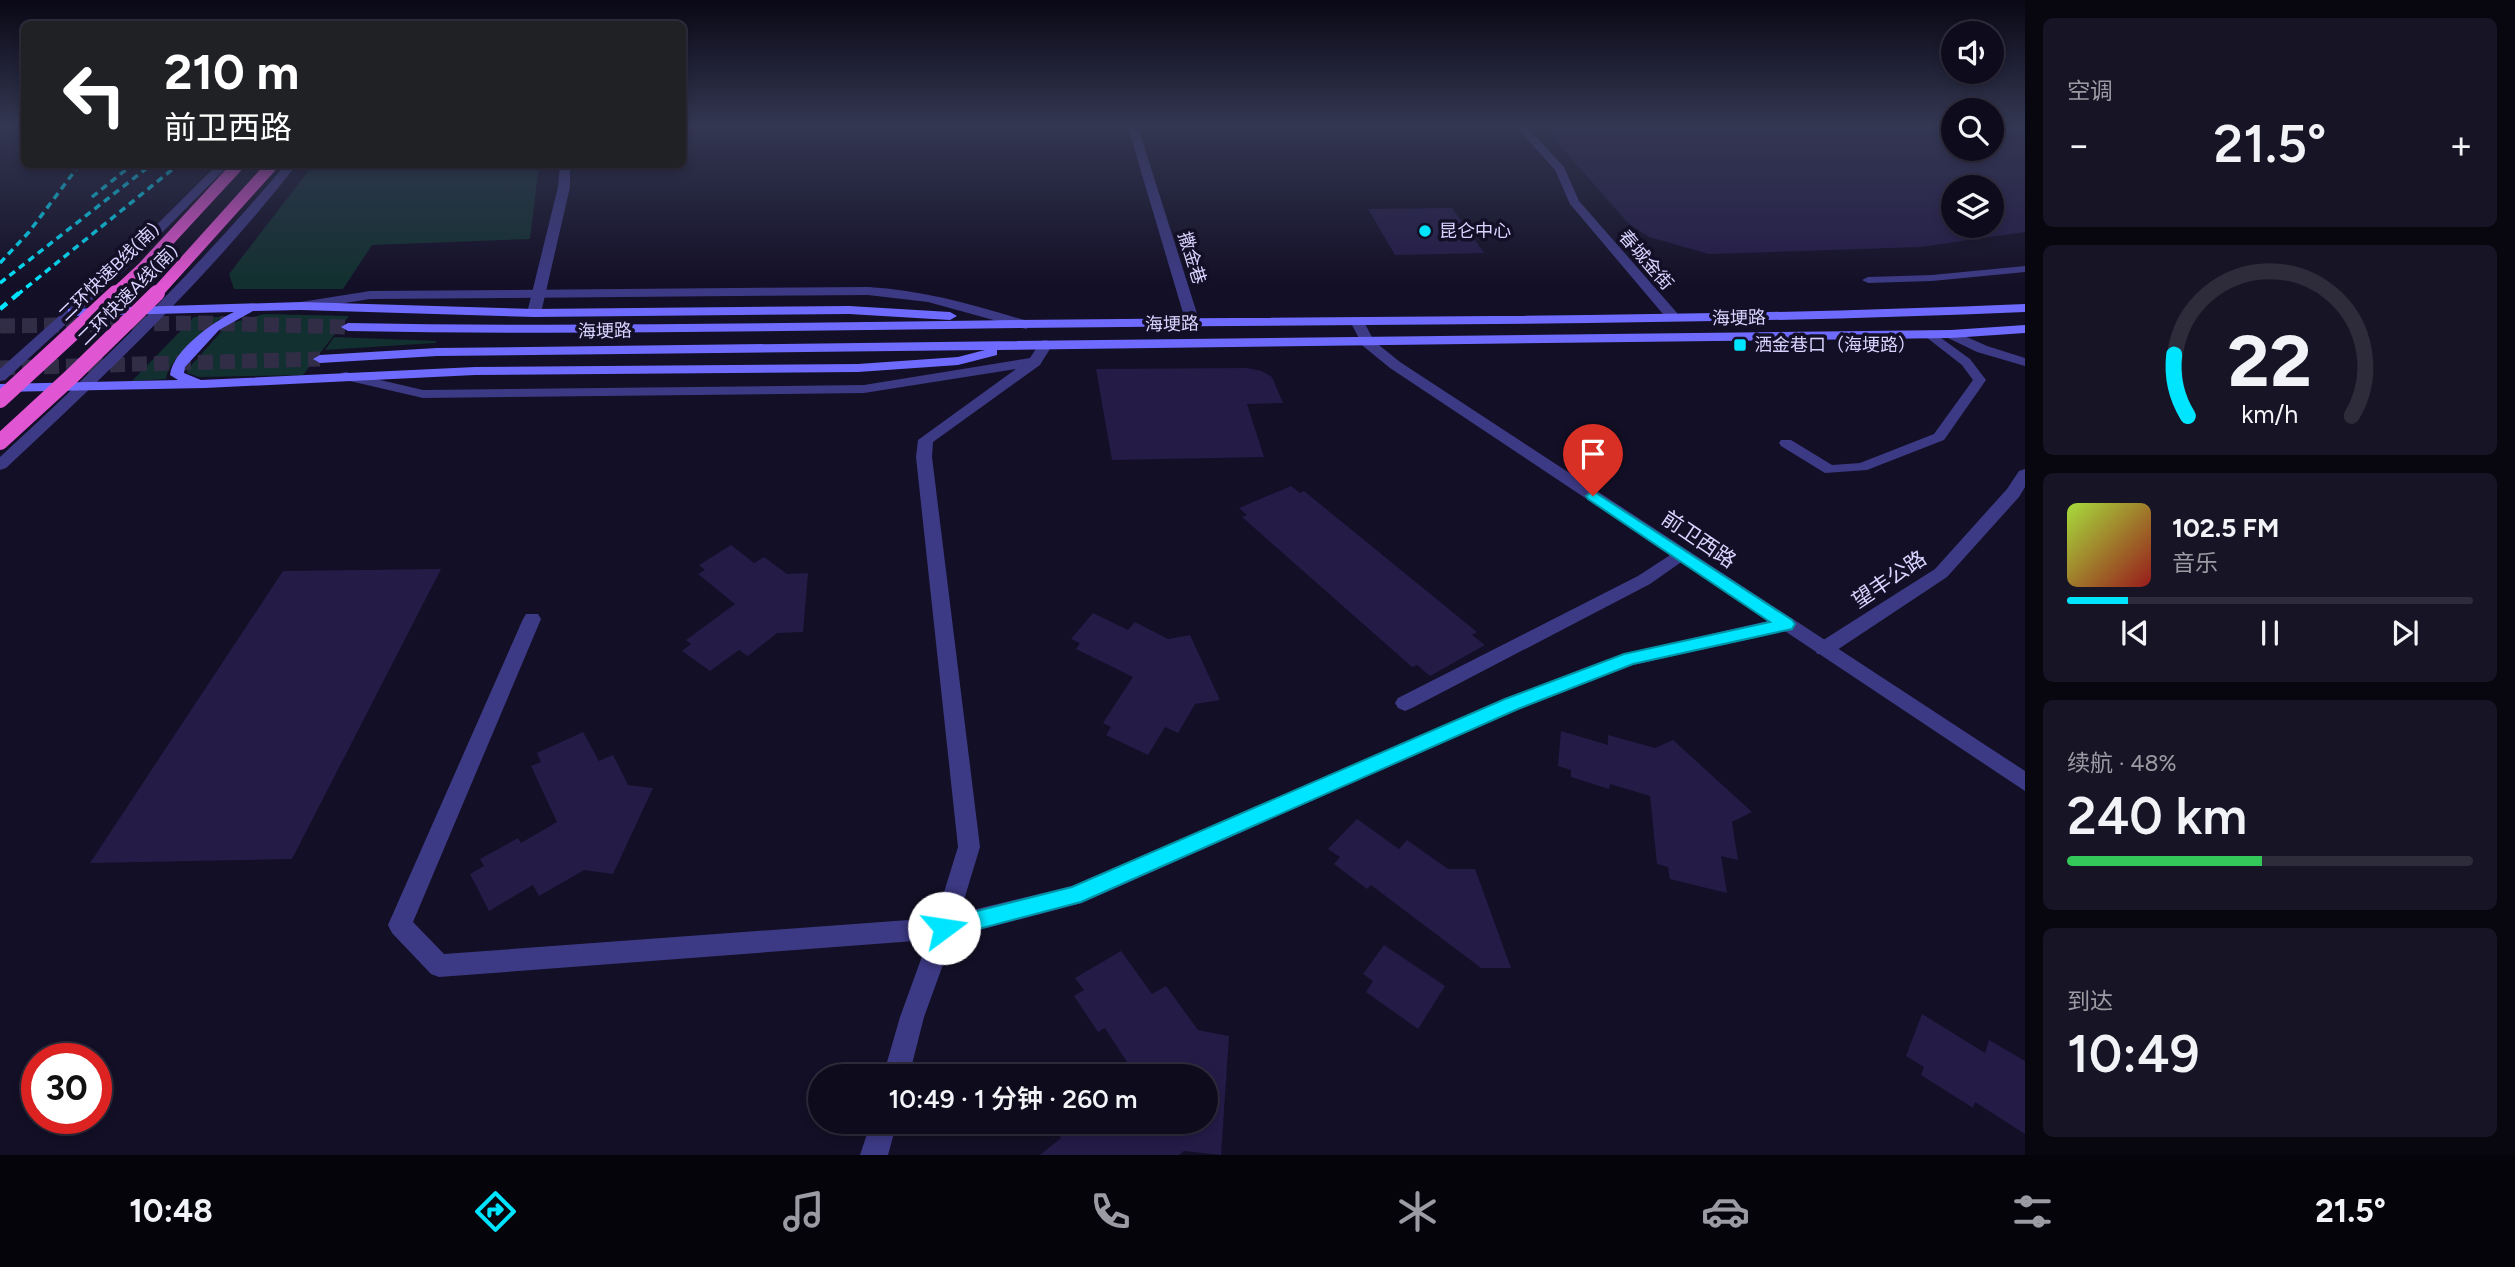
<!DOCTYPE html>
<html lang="zh">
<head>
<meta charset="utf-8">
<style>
	body { margin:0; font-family:Figtree,"Noto Sans SC",sans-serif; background:#171425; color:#f1f3f6; height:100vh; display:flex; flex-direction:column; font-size:26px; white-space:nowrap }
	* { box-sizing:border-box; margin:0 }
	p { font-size:23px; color:#9b9ba3 }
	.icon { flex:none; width:38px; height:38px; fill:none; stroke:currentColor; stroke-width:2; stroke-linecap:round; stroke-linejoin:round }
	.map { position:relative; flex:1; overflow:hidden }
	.drawer { display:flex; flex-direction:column; gap:18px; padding:18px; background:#08060f; width:490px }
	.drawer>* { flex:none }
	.top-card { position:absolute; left:21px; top:21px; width:665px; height:147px; border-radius:10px; box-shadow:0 4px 10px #0003,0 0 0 2px #2e2b3b; background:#202124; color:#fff; overflow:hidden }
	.controls { position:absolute; left:1941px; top:21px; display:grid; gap:14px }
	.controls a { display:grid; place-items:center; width:63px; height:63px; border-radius:50%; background:#0e0b1c; box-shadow:0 4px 10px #0003,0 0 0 2px #2e2b3b; font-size:35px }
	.speed { position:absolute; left:21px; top:1043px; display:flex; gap:14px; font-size:35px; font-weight:700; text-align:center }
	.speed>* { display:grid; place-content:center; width:91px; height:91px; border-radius:50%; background:#0e0b1c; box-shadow:0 4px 10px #0003,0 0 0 2px #2e2b3b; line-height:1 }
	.speed .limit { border:10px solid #d22; background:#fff; color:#111 }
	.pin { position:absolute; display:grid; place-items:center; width:60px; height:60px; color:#fff; margin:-72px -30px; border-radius:50% 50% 50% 0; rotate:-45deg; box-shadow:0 0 7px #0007 }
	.pin .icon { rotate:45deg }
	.me { position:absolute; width:77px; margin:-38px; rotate:76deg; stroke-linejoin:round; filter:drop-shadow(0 0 5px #0008) }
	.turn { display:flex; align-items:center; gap:24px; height:147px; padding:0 28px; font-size:32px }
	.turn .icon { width:91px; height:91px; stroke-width:2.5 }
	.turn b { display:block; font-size:49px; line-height:60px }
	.big { font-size:52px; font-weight:600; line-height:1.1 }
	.drawer .card { flex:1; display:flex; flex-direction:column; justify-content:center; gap:10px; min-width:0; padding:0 24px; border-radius:10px; background:#171425 }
	.drawer .dial { align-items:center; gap:0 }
	.dial svg { height:182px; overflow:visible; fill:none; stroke:#2e2b3b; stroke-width:7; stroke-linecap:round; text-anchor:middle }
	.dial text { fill:#f1f3f6; stroke:none }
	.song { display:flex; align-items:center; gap:21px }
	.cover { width:84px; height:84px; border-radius:10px; background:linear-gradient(135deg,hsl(80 70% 55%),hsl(0 70% 35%)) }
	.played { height:7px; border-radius:4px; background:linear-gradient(90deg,#00e5ff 15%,#2e2b3b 15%) }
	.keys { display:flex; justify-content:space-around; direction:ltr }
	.heat { display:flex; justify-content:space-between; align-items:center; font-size:38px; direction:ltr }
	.charge { height:10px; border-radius:5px; background:linear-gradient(90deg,#34c759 48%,#2e2b3b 0) }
	.trip { position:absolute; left:808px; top:1064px; width:410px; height:70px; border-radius:35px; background:#0e0b1c; box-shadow:0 4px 10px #0003,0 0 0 2px #2e2b3b; font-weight:600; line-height:70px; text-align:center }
	.dock { display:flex; height:112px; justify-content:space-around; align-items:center; background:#06040b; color:#9b9ba3 }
	.dock .icon { width:49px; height:49px }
	.dock .current { color:#00e5ff }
	.dock b { font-size:32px; color:#f1f3f6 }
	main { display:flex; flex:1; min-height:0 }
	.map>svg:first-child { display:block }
	.green { fill:#12302f }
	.building { fill:#241b47; fill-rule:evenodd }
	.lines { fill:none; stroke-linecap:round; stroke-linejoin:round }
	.secondary-tunnel { stroke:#312d47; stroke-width:15; stroke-dasharray:15 7; stroke-linecap:butt }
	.service { fill:#3d3a85; fill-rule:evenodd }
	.minor { fill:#3d3a85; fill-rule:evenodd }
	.tertiary { fill:#3d3a85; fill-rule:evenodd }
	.secondary { fill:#6f6bff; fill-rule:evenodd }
	.rail-far1 { stroke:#00e5ff; stroke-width:3.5; stroke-dasharray:7 5; stroke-linecap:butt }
	.rail { stroke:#00e5ff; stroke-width:4.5; stroke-dasharray:9 7; stroke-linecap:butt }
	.trunk-bridge-far1 { stroke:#e055d1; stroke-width:12 }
	.trunk-bridge { stroke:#e055d1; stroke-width:16 }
	.route { fill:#00e5ff; stroke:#0095a6; stroke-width:2 }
	.poi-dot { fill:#00e5ff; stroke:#130f26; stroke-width:2.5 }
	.labels { text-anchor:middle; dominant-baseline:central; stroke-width:7; stroke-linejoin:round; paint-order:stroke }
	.far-poi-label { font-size:18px; fill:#d9d4ff; stroke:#130f26; text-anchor:start }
	.far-street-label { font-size:18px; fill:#d9d4ff; stroke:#130f26 }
	.street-label { font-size:21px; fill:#d9d4ff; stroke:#130f26 }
</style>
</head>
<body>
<main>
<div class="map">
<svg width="2025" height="1155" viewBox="0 0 2025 1155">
	<rect width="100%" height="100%" fill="#130f26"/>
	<g class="green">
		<path d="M313 165H539L530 239 372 245 343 289H234L229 274Z"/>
		<path d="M264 314 349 316 303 375 199 377 187 373 188 369 228 324Z"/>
		<path d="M194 317H224C207 326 168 360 166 379L132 381Z"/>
		<path d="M334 337 437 341 435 343 325 350Z"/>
	</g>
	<g class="building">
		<path d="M1541 124H1953V149H1992V124H2025V232L1920 247 1709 254 1649 237 1628 223ZM1953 187H1992V226H1953Z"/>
		<path d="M1452 208 1484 253 1395 255 1368 209Z"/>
		<path d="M1247 368 1262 371 1272 377 1283 403 1247 404 1264 457 1112 460 1096 369Z"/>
		<path d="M1291 486 1300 493 1304 491 1477 632 1472 635 1485 645 1430 676 1417 665 1412 667 1242 517 1247 515 1239 508Z"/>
		<path d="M731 545 754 563 764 557 787 574 808 573 803 632 777 633 748 656 739 650 710 671 682 651 691 644 686 640 735 604 698 574 705 570 699 565Z"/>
		<path d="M441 569 292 859 90 863 283 571Z"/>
		<path d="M1093 613 1128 630 1135 622 1168 639 1190 635 1220 700 1195 704 1178 733 1165 727 1148 755 1106 735 1111 727 1103 723 1133 677 1076 649 1080 643 1071 639Z"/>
		<path d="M1561 731 1608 745V735L1655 748 1673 740 1752 812 1732 822 1738 860 1721 856 1727 893 1670 879 1668 867 1657 864 1650 796 1610 784 1609 789 1571 777V770L1558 766Z"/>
		<path d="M583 732 599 761 613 755 628 785 653 788 613 874 584 870 539 896 533 885 489 911 470 874 484 866 480 859 518 838 521 843 557 822 531 766 541 762 537 753Z"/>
		<path d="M1357 819 1399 849 1407 840 1448 869H1475L1511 968H1481L1371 885 1367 889 1334 864 1340 857 1328 849Z"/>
		<path d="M1384 945 1445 986 1418 1029 1366 992 1373 981 1363 974Z"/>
		<path d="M1121 951 1152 994 1166 986 1198 1030 1229 1036 1221 1155 1184 1151 1179 1155H1040L1061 1138 1049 1122H1206V1076H1136L1105 1028 1098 1032 1074 996 1084 990 1075 978Z"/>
		<path d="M1922 1014 1985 1053 1989 1040 2025 1061V1134L1975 1102 1973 1108 1921 1075 1924 1067 1906 1056Z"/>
	</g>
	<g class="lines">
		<g class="secondary-tunnel">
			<path d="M0 326 201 323 348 327"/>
			<path d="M0 368 320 359"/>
		</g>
		<g class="service">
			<path d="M2025 266V272L1932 281 1868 283 1862 280 1868 277 1932 275Z"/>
			<path d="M1930 330 1970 359 1986 380 1944 440 1867 470 1825 473 1781 446 1779 443 1781 440H1791L1832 465 1860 463 1934 434 1973 380 1962 365 1926 337 1924 334Z"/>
		</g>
		<g class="minor">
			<path d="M1127 124H1137L1200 323 1198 326 1193 327 1186 323Z"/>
			<path d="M1514 124H1524L1564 167 1579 201 1678 314V320H1668L1570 204 1555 170Z"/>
			<path d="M218 164H230L124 271 5 380 0 381V369L116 265Z"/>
			<path d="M286 164H297C211 275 108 373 6 468L0 470V457C101 364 197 269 286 164Z"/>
			<path d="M868 287C924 290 977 306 1031 322L1033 325 1026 329 928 302 868 295 370 299 301 310 294 306 301 302 370 291Z"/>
			<path d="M1951 330 1987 346 2025 358V366L1977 352 1946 337 1944 334Z"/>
			<path d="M1046 340 1053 344 1040 365 933 442 932 457 980 847 960 913 1072 886 1505 699 1623 654 1786 617 1792 619 1795 624 1792 629 1786 631 1633 665 1519 709 1082 903 953 937 924 1017 909 1076H883L900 1017 928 940 439 977 431 974 392 933 388 925 523 619 526 614H538L541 619 413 922 444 954 936 918 958 847 916 457 918 440 1016 369 864 393 423 398 341 379V373L346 372 423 390 864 385 1030 358 1041 341Z"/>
			<path d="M2025 469V487L2019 497 1947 577 1831 654H1817L1815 649 1817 644 1935 569 2007 489 2019 471Z"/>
			<path d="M1681 548 1687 550 1690 554 1687 558 1650 584 1412 708 1405 711 1398 708 1395 703 1398 698 1638 576Z"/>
			<path d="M871 1122H897L888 1155H860Z"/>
		</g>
		<g class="tertiary">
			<path d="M560 164H570V187L541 313 534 317 527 313 558 187Z"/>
			<path d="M1358 319 1363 320 1374 341 1400 362 2025 771V791L1390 368 1363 346 1351 323Z"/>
		</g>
		<g class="secondary">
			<path d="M301 302 534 309 849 306 950 312 957 316 950 320 849 314 534 317 301 310 253 311 219 330 185 367 184 373 201 380 475 367 858 364 958 357 985 350 437 356 320 363 313 359 320 355 437 348 1951 330 2025 325V333L1951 338 997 350V355L958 365 858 372 475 375 205 388 0 392V384L178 380 170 375C173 350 213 322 234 312L73 316 68 315V309Z"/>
			<path d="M2025 304V312C1724 325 1424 324 1123 327 865 329 607 336 348 331L341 327 348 323C607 328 865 321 1123 319 1424 316 1724 317 2025 304Z"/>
		</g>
		<g class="rail-far1">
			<path d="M92 197 133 164"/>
			<path d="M0 263 29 232 80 164"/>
			<path d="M0 283 152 164"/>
			<path d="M17 295 179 164"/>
		</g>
		<path class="rail" d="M0 309 19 293"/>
		<g class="trunk-bridge-far1">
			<path d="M114 295 142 269 239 164"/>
			<path d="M155 295 273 164"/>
		</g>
		<g class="trunk-bridge">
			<path d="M0 400 116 293"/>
			<path d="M0 442 72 376 157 293"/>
		</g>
	</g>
	<linearGradient id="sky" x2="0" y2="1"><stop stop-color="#0a0815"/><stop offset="0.44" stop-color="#333752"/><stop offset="1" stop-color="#333752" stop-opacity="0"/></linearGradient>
	<rect width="2025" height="285" fill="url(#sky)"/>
	<path class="route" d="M1593 491 1792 620 1795 624 1792 629 1633 664 1518 709 1081 902 944 938 937 935 934 928 937 921 1072 887 1505 699 1624 654 1770 622 1588 499 1586 496Z"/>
	<g class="poi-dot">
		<circle cx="1425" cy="231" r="7"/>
		<rect x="1733" y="338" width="14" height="14" rx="3.5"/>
	</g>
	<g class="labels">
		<g class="far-poi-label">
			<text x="1439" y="231">昆仑中心</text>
			<text x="1754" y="345">洒金巷口（海埂路）</text>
		</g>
		<g class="far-street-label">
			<text transform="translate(1192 258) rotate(73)">撒金巷</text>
			<text transform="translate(1646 260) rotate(49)">春城金街</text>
			<text transform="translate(109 272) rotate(-44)">二环快速B线(南)</text>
			<text transform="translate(128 295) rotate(-45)">二环快速A线(南)</text>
			<text transform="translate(1739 318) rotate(-1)">海埂路</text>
			<text transform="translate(1172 324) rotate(-1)">海埂路</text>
			<text transform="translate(605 331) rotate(-1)">海埂路</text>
		</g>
		<g class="street-label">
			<text transform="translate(1699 539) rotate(34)">前卫西路</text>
			<text transform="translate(1889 579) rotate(-34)">望丰公路</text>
		</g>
	</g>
</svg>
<div class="controls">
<a><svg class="icon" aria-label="sound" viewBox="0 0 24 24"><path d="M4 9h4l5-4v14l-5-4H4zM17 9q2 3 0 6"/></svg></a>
<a><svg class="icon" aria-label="search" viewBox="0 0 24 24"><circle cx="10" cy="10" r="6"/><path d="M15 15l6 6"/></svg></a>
<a><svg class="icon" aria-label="layers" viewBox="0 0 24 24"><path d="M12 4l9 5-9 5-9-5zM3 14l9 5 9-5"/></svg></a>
</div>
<div class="speed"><div class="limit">30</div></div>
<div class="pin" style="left:1593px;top:496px;background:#d93025"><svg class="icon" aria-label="arrive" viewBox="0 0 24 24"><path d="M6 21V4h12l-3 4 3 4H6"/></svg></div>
<svg class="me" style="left:944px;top:928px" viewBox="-20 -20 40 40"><circle r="19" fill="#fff"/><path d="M0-13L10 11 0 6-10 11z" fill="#00e5ff"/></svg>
<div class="trip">10:49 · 1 分钟 · 260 m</div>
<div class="top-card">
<div class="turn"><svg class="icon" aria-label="left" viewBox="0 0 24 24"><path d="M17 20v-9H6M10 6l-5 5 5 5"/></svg><div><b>210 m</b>前卫西路</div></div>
</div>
</div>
<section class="drawer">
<div class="card"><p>空调</p>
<div class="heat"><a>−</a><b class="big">21.5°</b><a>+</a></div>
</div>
<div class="card dial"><svg viewBox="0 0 100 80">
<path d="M14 69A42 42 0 1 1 86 69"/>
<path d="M14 69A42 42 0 0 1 8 42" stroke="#00e5ff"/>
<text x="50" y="56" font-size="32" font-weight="700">22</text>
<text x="50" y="72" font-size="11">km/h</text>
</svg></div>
<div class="card">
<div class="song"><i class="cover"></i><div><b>102.5 FM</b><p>音乐</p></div></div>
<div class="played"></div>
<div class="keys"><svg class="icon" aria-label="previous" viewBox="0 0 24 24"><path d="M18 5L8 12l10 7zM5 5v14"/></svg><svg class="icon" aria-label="pause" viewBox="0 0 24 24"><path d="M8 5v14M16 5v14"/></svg><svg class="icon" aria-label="next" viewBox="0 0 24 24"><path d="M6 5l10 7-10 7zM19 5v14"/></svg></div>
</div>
<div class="card"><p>续航 · 48%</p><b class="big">240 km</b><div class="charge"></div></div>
<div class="card"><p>到达</p><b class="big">10:49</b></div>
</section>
</main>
<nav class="dock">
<b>10:48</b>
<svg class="icon current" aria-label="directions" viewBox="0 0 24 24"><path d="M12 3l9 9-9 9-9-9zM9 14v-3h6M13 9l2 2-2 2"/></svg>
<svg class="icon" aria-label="music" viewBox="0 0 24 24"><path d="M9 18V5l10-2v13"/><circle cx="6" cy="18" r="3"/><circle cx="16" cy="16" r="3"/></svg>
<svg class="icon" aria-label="phone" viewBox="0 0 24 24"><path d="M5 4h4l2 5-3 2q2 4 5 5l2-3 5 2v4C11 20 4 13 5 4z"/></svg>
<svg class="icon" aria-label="climate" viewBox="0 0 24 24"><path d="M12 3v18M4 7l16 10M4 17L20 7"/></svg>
<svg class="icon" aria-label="car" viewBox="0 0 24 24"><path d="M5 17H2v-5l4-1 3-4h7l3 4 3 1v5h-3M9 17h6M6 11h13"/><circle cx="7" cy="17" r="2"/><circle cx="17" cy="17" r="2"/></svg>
<svg class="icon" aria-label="filters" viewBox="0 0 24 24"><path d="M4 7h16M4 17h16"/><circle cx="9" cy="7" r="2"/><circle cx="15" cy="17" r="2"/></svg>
<b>21.5°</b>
</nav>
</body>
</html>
